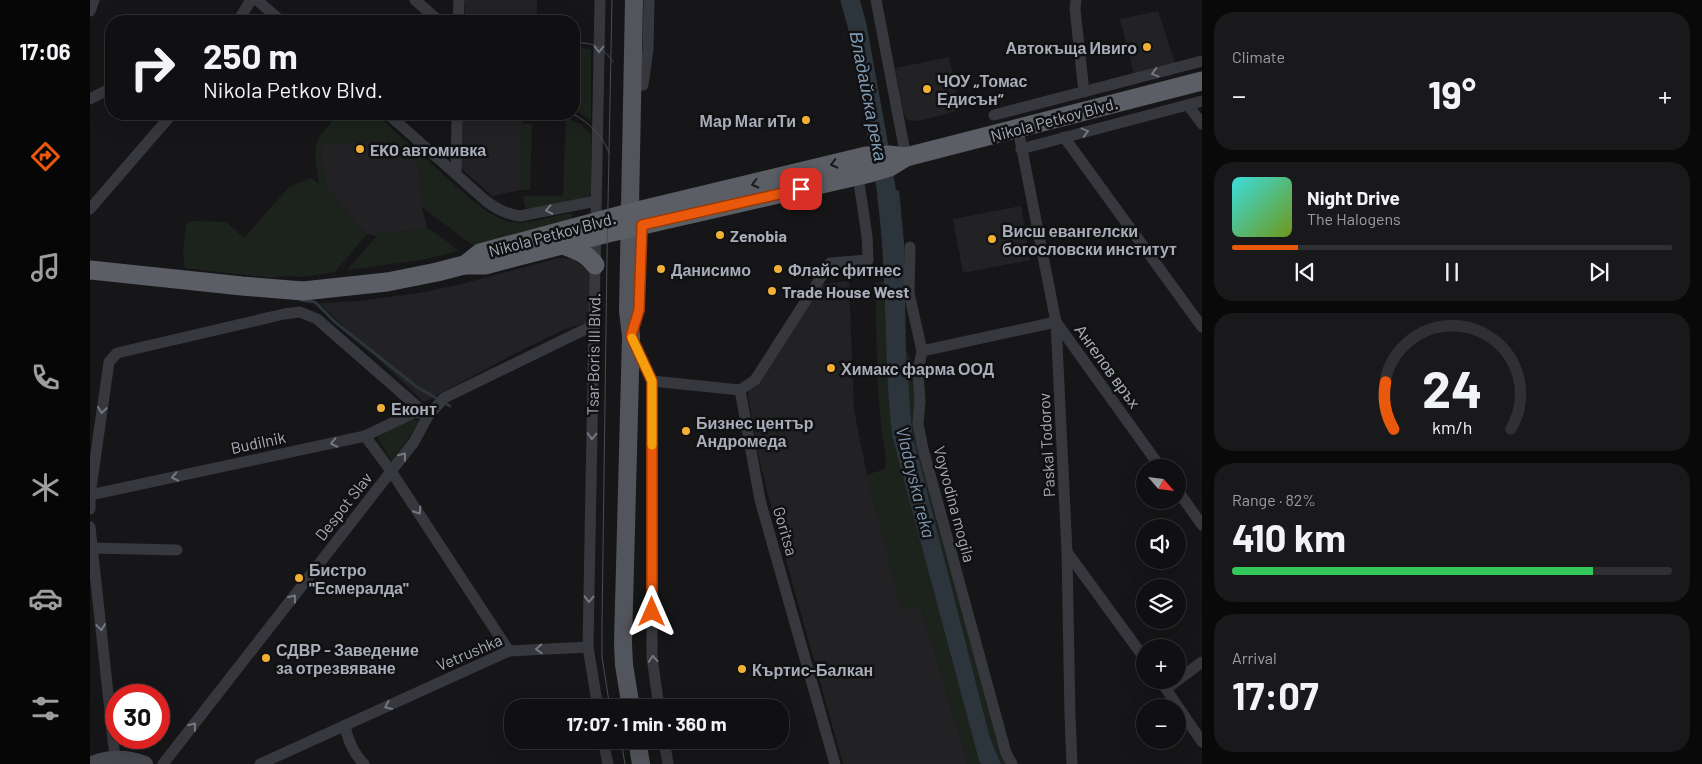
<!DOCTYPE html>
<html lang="en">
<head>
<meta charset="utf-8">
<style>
	body { margin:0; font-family:Barlow,sans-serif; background:#19191b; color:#f1f3f6; height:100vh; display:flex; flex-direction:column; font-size:19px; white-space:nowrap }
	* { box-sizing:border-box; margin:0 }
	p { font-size:16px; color:#9c9d9f }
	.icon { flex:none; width:28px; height:28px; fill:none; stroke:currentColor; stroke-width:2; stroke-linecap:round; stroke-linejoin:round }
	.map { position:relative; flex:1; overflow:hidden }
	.panel { display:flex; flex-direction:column; gap:12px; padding:12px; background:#09090a; width:500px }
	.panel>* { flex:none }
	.guide { position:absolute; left:15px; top:15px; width:475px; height:105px; border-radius:20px; box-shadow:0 5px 20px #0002,0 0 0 1px #303032; background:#101012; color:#f1f3f6; overflow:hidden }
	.needle { width:32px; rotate:118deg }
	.fabs { position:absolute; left:1046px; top:459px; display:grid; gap:10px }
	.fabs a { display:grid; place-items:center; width:50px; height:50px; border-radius:50%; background:#101012; box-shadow:0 5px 20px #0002,0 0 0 1px #303032; font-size:25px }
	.speed { position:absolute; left:15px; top:684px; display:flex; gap:10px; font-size:25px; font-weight:700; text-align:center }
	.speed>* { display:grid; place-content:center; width:65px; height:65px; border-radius:50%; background:#101012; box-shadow:0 5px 20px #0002,0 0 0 1px #303032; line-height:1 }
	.speed .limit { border:8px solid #d22; background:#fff; color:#111 }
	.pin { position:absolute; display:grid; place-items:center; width:42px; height:42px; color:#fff; margin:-21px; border-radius:10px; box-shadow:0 2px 8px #0006 }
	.me { position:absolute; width:55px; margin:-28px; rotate:0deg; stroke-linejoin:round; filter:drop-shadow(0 0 4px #0008) }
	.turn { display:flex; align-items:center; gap:18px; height:105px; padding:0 15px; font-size:22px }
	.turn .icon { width:65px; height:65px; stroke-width:2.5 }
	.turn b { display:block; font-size:35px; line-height:42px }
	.big { font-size:38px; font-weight:700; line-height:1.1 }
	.panel .widget { flex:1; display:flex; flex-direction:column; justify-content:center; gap:8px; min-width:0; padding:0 18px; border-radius:20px; background:#19191b }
	.panel .dial { align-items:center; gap:0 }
	.dial svg { height:130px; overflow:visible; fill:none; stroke:#303032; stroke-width:7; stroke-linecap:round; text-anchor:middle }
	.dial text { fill:#f1f3f6; stroke:none }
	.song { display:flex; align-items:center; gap:15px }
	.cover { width:60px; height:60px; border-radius:8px; background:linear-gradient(135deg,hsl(180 70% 55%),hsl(80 70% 35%)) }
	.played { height:5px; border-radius:2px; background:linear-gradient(90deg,#ea580c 15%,#303032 15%) }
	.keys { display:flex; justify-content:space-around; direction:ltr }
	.heat { display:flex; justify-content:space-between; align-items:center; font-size:28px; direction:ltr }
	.charge { height:8px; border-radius:4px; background:linear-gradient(90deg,#34c759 82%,#303032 0) }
	.trip { position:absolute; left:414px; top:699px; width:285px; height:50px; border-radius:20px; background:#101012; box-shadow:0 5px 20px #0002,0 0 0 1px #303032; font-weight:700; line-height:50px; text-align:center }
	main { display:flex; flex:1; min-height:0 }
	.tabs { display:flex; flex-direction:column; width:90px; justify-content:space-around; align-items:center; background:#060607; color:#9c9d9f }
	.tabs .icon { width:35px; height:35px }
	.tabs .current { color:#ea580c }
	.tabs b { font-size:22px; color:#f1f3f6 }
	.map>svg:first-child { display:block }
	.built { fill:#222225 }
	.green { fill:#1c231d }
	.water { fill:#2c353c }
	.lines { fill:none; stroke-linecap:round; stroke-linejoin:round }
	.stream { stroke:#2c353c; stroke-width:3 }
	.river { stroke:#2c353c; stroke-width:19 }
	.minor { stroke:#37383d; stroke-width:11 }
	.secondary { stroke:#45474d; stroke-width:16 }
	.primary { stroke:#53555c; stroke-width:18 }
	.trunk { stroke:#5b5e65; stroke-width:19 }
	.tram { stroke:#4a4c52; stroke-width:1 }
	.oneway { stroke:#757881 }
	.oneway2 { stroke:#18191b }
	.route-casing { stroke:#983908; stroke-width:12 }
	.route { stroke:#ea580c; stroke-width:9 }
	.slow { stroke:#f59e0b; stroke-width:9 }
	.poi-dot { fill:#f2b134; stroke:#111113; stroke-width:2 }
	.labels { text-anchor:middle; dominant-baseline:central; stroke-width:5; stroke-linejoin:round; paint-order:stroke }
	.poi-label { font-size:16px; font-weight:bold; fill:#a8adb8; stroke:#111113; text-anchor:start }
	.street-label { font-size:16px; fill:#a8adb8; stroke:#111113 }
	.water-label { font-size:18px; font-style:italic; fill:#7f9bb3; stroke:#111113 }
</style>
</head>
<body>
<main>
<nav class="tabs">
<b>17:06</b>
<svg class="icon current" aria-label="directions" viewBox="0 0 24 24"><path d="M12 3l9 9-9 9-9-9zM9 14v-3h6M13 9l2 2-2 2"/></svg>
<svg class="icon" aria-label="music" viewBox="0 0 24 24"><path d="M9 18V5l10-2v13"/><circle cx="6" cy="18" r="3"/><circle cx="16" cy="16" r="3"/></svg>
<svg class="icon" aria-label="phone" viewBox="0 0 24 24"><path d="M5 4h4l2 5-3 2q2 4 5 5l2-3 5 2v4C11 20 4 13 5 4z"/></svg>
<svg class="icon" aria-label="climate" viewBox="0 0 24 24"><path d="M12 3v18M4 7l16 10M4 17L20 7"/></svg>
<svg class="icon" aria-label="car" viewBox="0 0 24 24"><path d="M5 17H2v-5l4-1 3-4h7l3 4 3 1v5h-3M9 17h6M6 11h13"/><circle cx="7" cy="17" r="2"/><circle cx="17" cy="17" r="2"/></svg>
<svg class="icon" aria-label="filters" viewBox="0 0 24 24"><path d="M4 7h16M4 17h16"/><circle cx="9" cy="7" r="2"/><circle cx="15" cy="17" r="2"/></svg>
</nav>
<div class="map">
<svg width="1112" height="764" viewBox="0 0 1112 764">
	<rect width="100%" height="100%" fill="#161618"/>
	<g class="built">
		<rect x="375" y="0" width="72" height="21"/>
		<path d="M1068 11 1085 63 1044 73 1030 19Z"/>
		<path d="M859 57 870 110 829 121 820 120 816 118 813 111 805 68Z"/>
		<path d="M372 114H432L431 190 402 196 370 167Z"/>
		<path d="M296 141 305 143 329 163 332 207 337 229 290 234 287 236 277 234 236 189 231 152 233 144Z"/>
		<path d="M931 206 940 260 873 273 863 219Z"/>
		<path d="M469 258 486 259 499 273 500 322 475 329 430 351 334 402 229 303 269 301 329 293 368 285Z"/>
		<path d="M759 281 764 410 777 475 812 610 831 606 878 764H753L678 495 667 449 658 395 659 389 732 284Z"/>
	</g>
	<g class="green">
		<path d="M491 47 501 50V121L484 109V48Z"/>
		<path d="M249 114H285C305 131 325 149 345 167 363 183 397 218 421 222 439 225 460 217 478 213L482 214V218L481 220 389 246 381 244 332 207 329 163 305 143 296 141 233 144 231 152 236 189 277 234 245 272 212 277 193 276 181 278 95 268 93 255 96 225 101 221 136 222 154 238 199 187 221 178 229 184C228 170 221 149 230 136 236 128 243 121 249 114Z"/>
		<path d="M476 117 491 125 501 135V192L499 196 495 199 441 210 435 207 433 196H473Z"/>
		<path d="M432 124H442L440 190H431Z"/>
		<path d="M337 229 343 231 369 251 331 260 257 270 287 236 290 234Z"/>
		<path d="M794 281 799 402 802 435 891 764H878L831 606 812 611 777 475 795 469 796 458 792 434 788 391 785 283Z"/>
		<path d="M816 349 828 372V424L922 764H911L900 738 822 432Z"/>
		<path d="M320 418 330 421 302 461 287 437Z"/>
	</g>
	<path class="water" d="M809 190 814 242 816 349 822 432 900 738 911 764H891L889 760 802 435C793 355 798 275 787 195Z"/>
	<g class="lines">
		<path class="stream" d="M211 300 225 302 245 322 327 387 360 406"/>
		<path class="river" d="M760 0 767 25 787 136 801 217"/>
		<g class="minor">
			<path d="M167 0 191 21"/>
			<path d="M325 0 349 21"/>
			<path d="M786 0 816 157"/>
			<path d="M986 0 985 9 994 92"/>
			<path d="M0 11 4 0"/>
			<path d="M148 21 161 0"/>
			<path d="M368 21 369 0"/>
			<path d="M553 85 558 50 559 0"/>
			<path d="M0 99 21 88"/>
			<path d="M1098 105 1112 124"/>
			<path d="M298 114 396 201C407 209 416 214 430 216L506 201"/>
			<path d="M904 115 1112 61"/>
			<path d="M928 129 966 322 977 552 980 716 982 764"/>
			<path d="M974 137 1112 327"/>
			<path d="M931 149 1112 101"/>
			<path d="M366 173 367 114"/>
			<path d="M0 209 82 114"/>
			<path d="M820 247 819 293 832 351 828 372 830 401 828 424 833 449 916 753 922 764"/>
			<path d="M542 339 562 381V657L569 708"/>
			<path d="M832 351 966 322 1071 468"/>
			<path d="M562 381 650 390 670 500 745 764"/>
			<path d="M650 390 665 380 740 263 778 260 777 236 768 176"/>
			<path d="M275 436 301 471 419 651"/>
			<path d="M1088 491 1112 525"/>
			<path d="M0 495 275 436 325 412 337 415"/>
			<path d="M0 509V495L19 362 27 353 194 314 210 312 227 319 338 416"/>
			<path d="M0 527 25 758"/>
			<path d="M2 548 87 550"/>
			<path d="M977 552 1055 659"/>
			<path d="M1070 680 1112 742"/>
			<path d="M1076 689 1112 662"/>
			<path d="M508 708 498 647 510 0"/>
			<path d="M255 725C257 739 264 754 274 764"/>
			<path d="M513 740 518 764"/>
			<path d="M574 740 578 764"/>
			<path d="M73 764 313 456 324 442 338 416 354 398 504 325"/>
			<path d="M170 764 419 651 498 647"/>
		</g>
		<path class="secondary" d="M2 764C20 757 37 757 55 764"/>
		<g class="primary">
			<path d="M541 708 534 665 533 643 541 336 538 311 544 0"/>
			<path d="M547 740 551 764"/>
		</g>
		<g class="trunk">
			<path d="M473 245C486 250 497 253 505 265"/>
			<path d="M375 265 390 253 539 213 776 156 799 155 816 157"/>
			<path d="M0 270 152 286 213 291 297 282 347 272 374 265H395L518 233 780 173 800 167 816 157 1112 81"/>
		</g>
		<g class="tram">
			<path d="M484 44C501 40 514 48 523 62"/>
			<path d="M483 114C498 122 514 136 519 153"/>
			<path d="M520 708 512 657V625L517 255 522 0"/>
			<path d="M531 740 535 764"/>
		</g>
	</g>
	<defs><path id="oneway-chevron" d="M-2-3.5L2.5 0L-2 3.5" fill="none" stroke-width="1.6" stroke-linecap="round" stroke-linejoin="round" transform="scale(1.25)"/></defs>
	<g class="oneway">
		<use href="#oneway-chevron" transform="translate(509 49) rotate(90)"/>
		<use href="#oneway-chevron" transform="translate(1065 73) rotate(165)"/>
		<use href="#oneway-chevron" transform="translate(995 132) rotate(-15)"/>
		<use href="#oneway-chevron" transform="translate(459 210) rotate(168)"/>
		<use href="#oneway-chevron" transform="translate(12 410) rotate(98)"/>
		<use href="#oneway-chevron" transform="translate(502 436) rotate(91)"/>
		<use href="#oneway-chevron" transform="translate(244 443) rotate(168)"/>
		<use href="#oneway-chevron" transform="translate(313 456) rotate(-52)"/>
		<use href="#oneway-chevron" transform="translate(85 477) rotate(168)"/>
		<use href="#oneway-chevron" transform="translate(328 511) rotate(57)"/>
		<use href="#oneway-chevron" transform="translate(203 598) rotate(-52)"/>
		<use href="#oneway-chevron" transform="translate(499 599) rotate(91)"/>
		<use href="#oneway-chevron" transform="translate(11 627) rotate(84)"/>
		<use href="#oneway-chevron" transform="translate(449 649) rotate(177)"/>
		<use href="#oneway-chevron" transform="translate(563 659) rotate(-94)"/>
		<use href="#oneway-chevron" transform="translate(298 706) rotate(156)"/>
		<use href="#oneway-chevron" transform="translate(103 726) rotate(-52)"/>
	</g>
	<g class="oneway2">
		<use href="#oneway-chevron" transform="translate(744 164) rotate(166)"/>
		<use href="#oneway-chevron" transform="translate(665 184) rotate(166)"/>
	</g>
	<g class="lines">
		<g class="route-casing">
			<path id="route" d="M562 612V381L541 336 549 310 552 225 711 189"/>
		</g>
		<use href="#route" class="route"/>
		<path class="slow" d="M542 338 562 381V445"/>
	</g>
	<g class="poi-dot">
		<circle cx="1057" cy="47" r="5"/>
		<circle cx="837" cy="89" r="5"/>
		<circle cx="716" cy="120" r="5"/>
		<circle cx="270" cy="149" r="5"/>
		<circle cx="630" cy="235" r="5"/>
		<circle cx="902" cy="239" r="5"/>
		<circle cx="571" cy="269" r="5"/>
		<circle cx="688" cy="269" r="5"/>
		<circle cx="682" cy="291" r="5"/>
		<circle cx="741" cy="368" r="5"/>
		<circle cx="291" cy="408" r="5"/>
		<circle cx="596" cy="431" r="5"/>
		<circle cx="209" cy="578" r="5"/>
		<circle cx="176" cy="658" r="5"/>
		<circle cx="652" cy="669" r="5"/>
	</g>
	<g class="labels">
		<g class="poi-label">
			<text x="1047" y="47" text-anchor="end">Автокъща Ивиго</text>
			<text x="847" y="80">ЧОУ „Томас<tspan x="847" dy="18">Едисън“</tspan></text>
			<text x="706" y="120" text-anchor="end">Мар Маг иТи</text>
			<text x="280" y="149">EKO автомивка</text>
			<text x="912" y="230">Висш евангелски<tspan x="912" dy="18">богословски институт</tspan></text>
			<text x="640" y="235">Zenobia</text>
			<text x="581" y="269">Данисимо</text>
			<text x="698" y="269">Флайс фитнес</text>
			<text x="692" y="291">Trade House West</text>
			<text x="751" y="368">Химакс фарма ООД</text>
			<text x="301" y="408">Еконт</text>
			<text x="606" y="422">Бизнес център<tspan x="606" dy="18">Андромеда</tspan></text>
			<text x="219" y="569">Бистро<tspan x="219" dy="18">"Есмералда"</tspan></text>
			<text x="186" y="649">СДВР - Заведение<tspan x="186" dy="18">за отрезвяване</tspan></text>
			<text x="662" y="669">Къртис-Балкан</text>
		</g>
		<g class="street-label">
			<text transform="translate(964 119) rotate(-15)">Nikola Petkov Blvd.</text>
			<text transform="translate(462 234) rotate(-15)">Nikola Petkov Blvd.</text>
			<text transform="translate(503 354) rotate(-89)">Tsar Boris III Blvd.</text>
			<text transform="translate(1018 366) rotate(54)">Ангелов връх</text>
			<text transform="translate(168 442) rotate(-12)">Budilnik</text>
			<text transform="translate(956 445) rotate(-93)">Paskal Todorov</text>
			<text transform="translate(865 504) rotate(75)">Voyvodina mogila</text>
			<text transform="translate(253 506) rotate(-52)">Despot Slav</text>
			<text transform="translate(696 531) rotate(74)">Goritsa</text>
			<text transform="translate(379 652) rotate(-23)">Vetrushka</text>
		</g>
		<g class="water-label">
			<text transform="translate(779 96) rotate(79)">Владайска река</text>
			<text transform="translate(826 482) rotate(76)">Vladayska reka</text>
		</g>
	</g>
</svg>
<div class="fabs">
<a><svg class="needle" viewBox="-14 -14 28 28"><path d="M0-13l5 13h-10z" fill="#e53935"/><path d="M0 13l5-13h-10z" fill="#9c9d9f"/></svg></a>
<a><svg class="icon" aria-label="sound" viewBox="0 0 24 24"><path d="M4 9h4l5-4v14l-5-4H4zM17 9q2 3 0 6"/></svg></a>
<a><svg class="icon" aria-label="layers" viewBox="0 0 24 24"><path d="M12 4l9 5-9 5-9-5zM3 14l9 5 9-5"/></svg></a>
<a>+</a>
<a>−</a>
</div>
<div class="speed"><div class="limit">30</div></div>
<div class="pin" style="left:711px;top:189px;background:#d93025"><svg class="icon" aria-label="arrive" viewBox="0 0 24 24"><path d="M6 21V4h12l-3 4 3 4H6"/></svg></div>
<svg class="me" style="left:562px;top:612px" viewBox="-20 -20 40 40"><path d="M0-17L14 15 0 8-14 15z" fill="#ea580c" stroke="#fff" stroke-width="4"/></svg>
<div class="trip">17:07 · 1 min · 360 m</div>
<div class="guide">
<div class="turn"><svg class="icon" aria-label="right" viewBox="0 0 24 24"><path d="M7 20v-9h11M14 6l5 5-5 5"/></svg><div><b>250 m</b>Nikola Petkov Blvd.</div></div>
</div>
</div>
<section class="panel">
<div class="widget"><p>Climate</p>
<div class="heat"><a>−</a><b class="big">19°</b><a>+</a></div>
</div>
<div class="widget">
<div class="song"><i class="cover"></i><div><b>Night Drive</b><p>The Halogens</p></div></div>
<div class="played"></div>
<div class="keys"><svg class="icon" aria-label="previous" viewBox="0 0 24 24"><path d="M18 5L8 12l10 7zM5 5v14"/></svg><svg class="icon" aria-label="pause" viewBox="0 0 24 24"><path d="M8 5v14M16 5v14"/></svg><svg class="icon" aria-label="next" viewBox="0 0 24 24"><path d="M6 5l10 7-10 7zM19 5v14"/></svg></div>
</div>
<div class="widget dial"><svg viewBox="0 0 100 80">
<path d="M14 69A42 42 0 1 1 86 69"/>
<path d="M14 69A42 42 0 0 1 9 40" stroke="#ea580c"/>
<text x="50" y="56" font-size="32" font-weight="700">24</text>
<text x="50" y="72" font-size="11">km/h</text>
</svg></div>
<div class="widget"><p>Range · 82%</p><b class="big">410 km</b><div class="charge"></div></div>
<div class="widget"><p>Arrival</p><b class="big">17:07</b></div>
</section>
</main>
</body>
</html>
